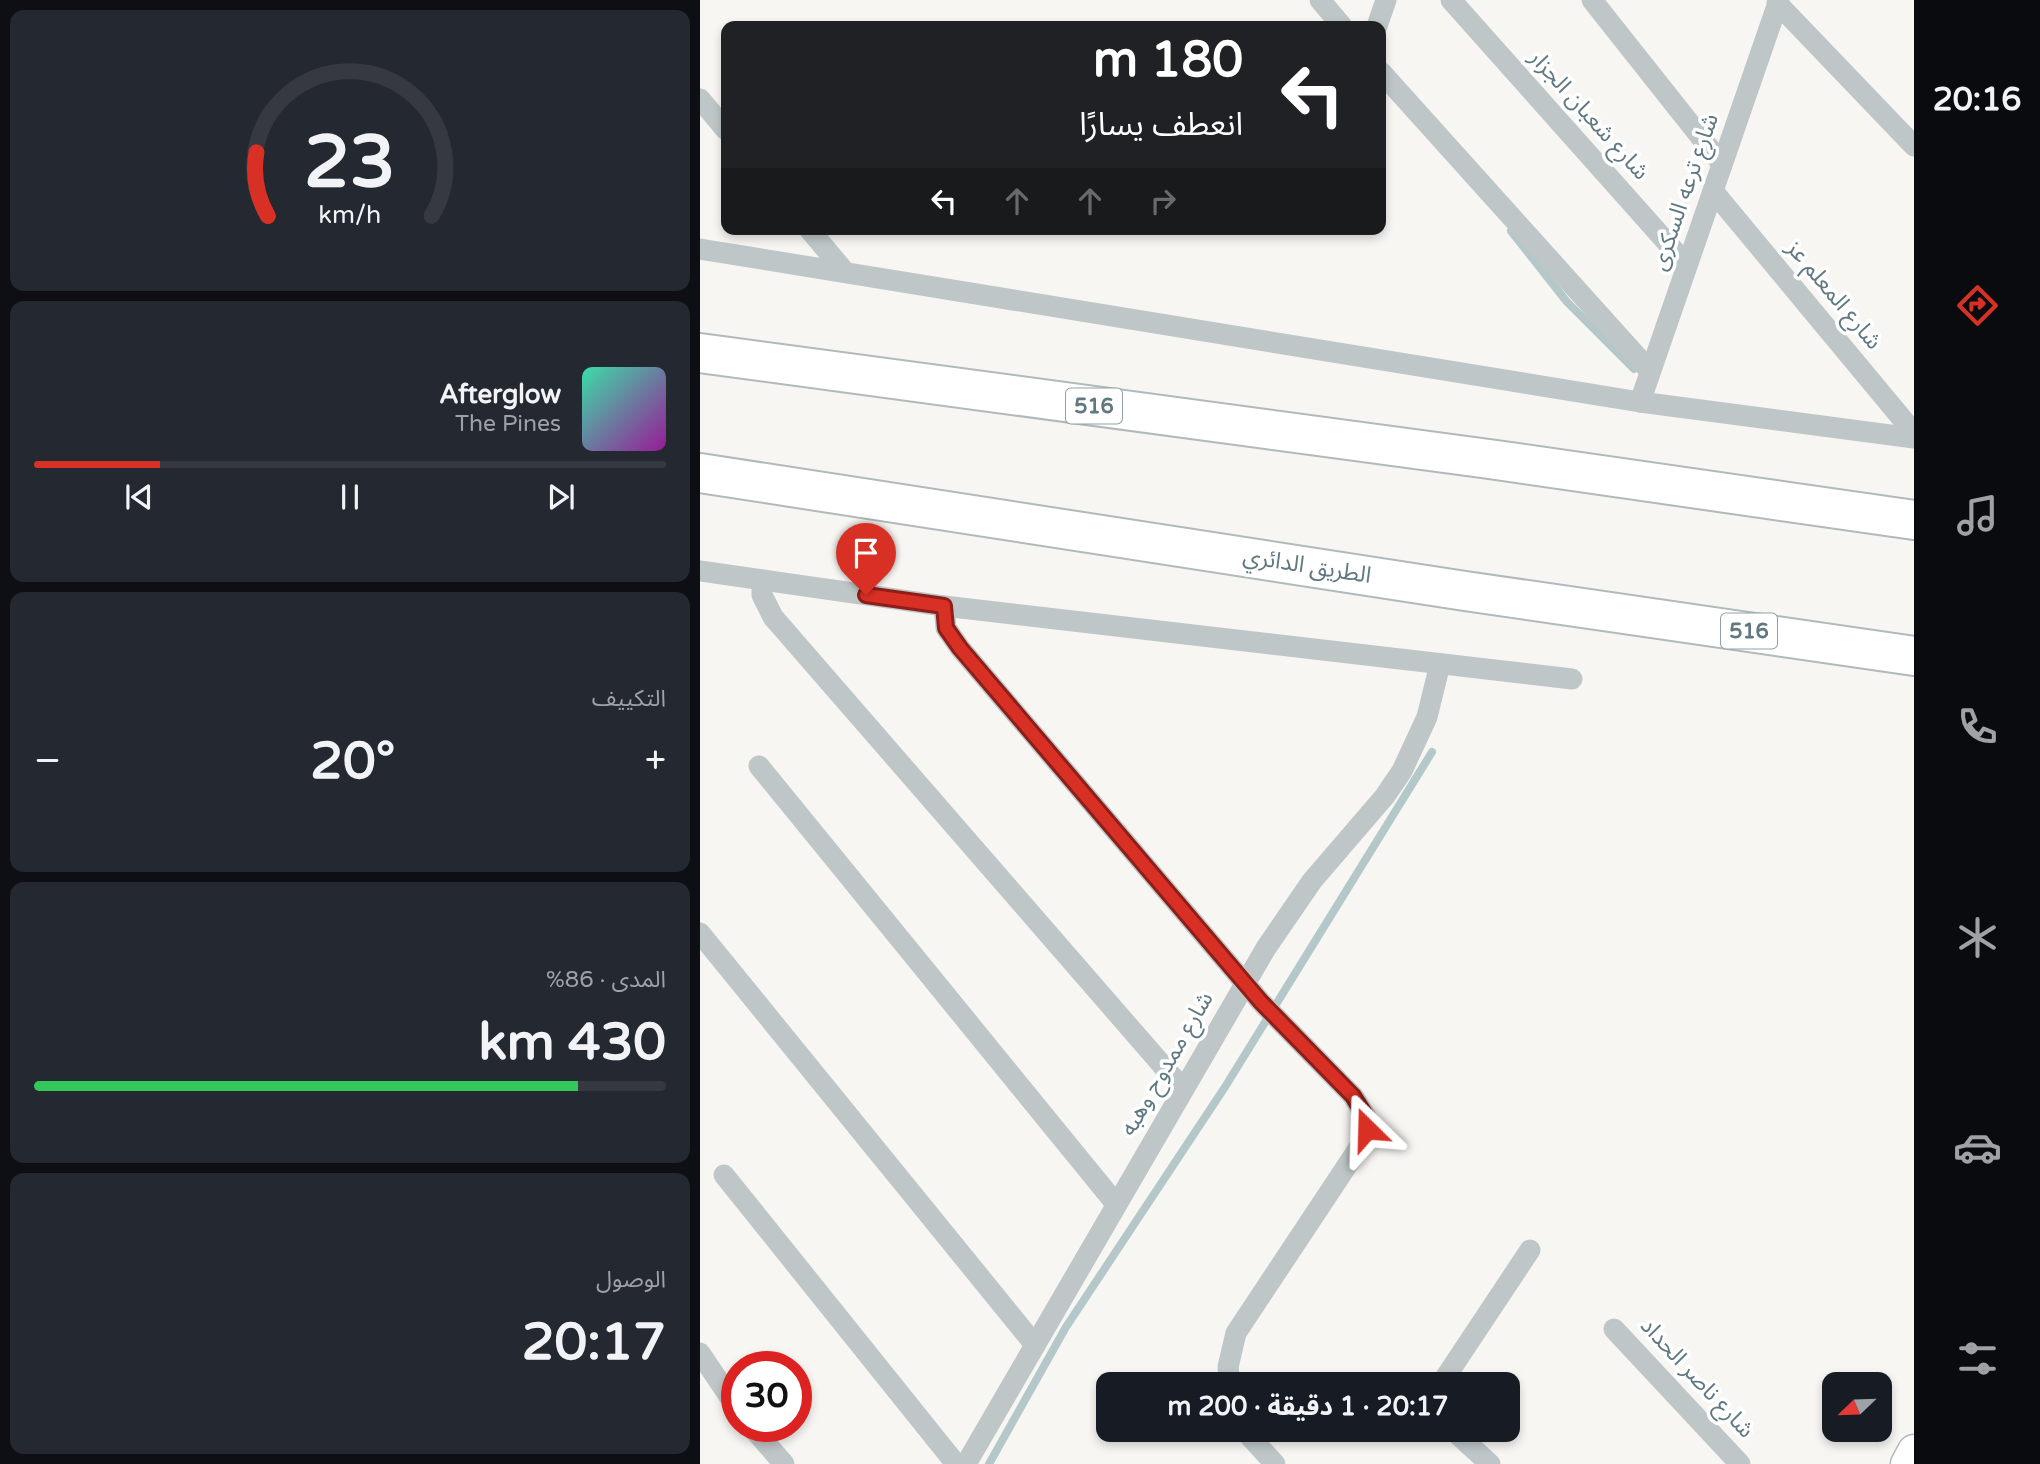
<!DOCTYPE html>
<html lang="ar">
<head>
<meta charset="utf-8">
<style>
	body { margin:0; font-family:"Varela Round","Noto Sans Arabic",sans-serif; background:#242831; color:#f1f3f6; direction:rtl; height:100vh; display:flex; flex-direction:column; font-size:26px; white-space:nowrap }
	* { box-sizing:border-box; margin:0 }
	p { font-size:23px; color:#9ea1a6 }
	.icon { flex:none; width:38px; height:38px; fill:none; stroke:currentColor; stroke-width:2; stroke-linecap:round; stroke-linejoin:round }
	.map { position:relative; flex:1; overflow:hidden; direction:ltr }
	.side { display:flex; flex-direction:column; gap:10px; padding:10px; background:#0d0f14; width:700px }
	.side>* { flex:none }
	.banner { position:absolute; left:21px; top:21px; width:665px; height:214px; border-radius:14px; box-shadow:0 4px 10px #0003; direction:rtl; background:#202124; color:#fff; overflow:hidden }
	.needle { width:46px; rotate:247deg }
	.fabs { position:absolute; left:1122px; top:1372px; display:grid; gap:14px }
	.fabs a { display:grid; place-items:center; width:70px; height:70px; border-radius:14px; background:#171b24; box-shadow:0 4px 10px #0003; font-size:35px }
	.speed { position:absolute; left:21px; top:1351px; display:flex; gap:14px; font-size:35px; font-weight:700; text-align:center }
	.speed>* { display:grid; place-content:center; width:91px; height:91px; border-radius:50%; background:#171b24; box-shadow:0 4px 10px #0003; line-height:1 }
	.speed .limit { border:10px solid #d22; background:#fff; color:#111 }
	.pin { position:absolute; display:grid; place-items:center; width:60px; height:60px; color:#fff; margin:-72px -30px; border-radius:50% 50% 50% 0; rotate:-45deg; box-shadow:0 0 7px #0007 }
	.pin .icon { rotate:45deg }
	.me { position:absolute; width:77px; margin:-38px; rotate:338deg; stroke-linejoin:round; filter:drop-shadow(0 0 5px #0008) }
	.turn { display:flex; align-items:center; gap:24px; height:147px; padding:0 28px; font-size:32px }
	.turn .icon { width:91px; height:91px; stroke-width:2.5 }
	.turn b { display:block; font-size:49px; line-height:60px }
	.lanes { display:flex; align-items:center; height:66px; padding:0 28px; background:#0003; justify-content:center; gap:35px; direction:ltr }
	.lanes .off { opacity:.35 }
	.big { font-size:52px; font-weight:700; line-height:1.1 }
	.side .widget { flex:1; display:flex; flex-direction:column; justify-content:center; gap:10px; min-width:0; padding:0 24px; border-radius:14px; background:#242831 }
	.side .dial { align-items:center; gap:0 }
	.dial svg { height:182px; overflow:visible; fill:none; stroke:#363941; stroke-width:7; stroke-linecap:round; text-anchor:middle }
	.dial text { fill:#f1f3f6; stroke:none }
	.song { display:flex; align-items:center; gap:21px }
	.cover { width:84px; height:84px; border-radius:10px; background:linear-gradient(135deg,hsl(160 70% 55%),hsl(300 70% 35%)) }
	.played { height:7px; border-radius:4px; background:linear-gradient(90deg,#d93025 20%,#363941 20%) }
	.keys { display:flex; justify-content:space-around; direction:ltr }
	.heat { display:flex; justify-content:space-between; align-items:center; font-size:38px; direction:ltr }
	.charge { height:10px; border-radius:5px; background:linear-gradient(90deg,#34c759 86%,#363941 0) }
	.trip { position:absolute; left:396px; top:1372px; width:424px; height:70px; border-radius:14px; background:#171b24; box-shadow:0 4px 10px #0003; font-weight:700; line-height:70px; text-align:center; direction:rtl }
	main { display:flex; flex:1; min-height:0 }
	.tabs { display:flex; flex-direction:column; width:126px; justify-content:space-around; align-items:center; background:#090b0e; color:#9ea1a6 }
	.tabs .icon { width:49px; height:49px }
	.tabs .selected { color:#d93025 }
	.tabs b { font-size:32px; color:#f1f3f6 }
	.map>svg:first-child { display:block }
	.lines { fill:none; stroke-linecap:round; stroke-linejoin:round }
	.stream { stroke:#b5c8c9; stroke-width:8 }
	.secondary-casing { stroke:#b1babd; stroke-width:35 }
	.highway-casing { stroke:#b2b9bb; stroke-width:42 }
	.street { stroke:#bfc6c8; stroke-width:21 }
	.secondary { stroke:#fff; stroke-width:32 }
	.highway { stroke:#fff; stroke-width:38 }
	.route-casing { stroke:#8d1f18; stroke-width:18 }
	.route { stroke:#d93025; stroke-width:12 }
	.labels { text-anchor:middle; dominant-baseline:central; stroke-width:7; stroke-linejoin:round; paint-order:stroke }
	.shield { fill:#fff; stroke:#90a1a7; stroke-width:2 }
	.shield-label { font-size:21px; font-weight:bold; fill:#607981 }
	.street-label { font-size:23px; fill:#607981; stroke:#fff }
</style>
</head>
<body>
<main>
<nav class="tabs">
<b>20:16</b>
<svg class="icon selected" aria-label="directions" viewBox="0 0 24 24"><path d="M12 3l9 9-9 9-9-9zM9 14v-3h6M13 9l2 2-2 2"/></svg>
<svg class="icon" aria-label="music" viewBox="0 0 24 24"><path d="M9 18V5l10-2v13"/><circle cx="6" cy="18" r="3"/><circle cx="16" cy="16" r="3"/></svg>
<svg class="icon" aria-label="phone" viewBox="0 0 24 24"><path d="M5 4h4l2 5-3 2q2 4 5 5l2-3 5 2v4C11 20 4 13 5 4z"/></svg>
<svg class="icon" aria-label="climate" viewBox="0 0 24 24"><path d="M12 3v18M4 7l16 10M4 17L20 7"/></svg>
<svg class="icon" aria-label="car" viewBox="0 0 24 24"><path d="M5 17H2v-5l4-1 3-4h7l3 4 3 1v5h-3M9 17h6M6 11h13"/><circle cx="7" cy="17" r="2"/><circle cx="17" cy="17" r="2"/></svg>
<svg class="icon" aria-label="filters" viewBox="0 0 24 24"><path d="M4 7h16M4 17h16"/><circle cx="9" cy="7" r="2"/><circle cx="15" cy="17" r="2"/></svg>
</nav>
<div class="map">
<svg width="1214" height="1464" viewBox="0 0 1214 1464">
	<rect width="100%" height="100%" fill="#f7f6f3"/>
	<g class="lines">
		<g class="stream">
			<path d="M811 231 867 302 934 369"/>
			<path d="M289 1464 366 1327 525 1087 732 752"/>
		</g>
		<g class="secondary-casing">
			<path id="secondary" d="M1207 1464 1214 1451"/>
		</g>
		<g class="highway-casing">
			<g id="highway">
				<path d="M0 353 789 459 1214 520"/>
				<path d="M0 473 765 591 1214 656"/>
			</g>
		</g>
		<g class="street">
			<path d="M620 0 642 26"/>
			<path d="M751 0 987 265"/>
			<path d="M892 0 1022 164"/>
			<path d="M1077 3 1214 146"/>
			<path d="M677 26 686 0"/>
			<path d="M681 72 950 371"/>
			<path d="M0 99 26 130"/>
			<path d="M1013 191 1214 433"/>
			<path d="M109 229 145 272"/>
			<path d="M0 249 940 402 1214 438"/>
			<path d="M940 402 1079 0"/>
			<path d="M0 571 244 606 872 679"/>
			<path d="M62 580V595L73 617 483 1089"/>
			<path d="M244 606 246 628 260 648 561 1002 653 1096 666 1117 667 1129 664 1140 536 1333 528 1367 530 1384"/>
			<path d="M59 766 416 1204"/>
			<path d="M0 933 335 1345"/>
			<path d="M24 1175 256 1464"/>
			<path d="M914 1329 1040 1464"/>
			<path d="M0 1353 37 1408"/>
			<path d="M741 1384 830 1250"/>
			<path d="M51 1426 84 1464"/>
			<path d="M544 1430 575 1464"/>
			<path d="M753 1430 790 1464"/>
			<path d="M266 1464 566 948 612 881 685 796 702 771 727 717 740 664"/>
		</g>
		<use href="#secondary" class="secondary"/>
		<use href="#highway" class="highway"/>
	</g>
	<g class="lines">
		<g class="route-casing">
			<path id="route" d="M166 595 244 606 246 628 260 648 561 1002 653 1096 666 1117 667 1129"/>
		</g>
		<use href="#route" class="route"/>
	</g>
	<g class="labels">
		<g class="shield">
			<rect x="366" y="388.5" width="56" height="35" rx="5"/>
			<rect x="1021" y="613.5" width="56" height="35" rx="5"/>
		</g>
		<g class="shield-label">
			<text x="394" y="406">516</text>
			<text x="1049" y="631">516</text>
		</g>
		<g class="street-label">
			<text transform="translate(889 115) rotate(48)">شارع شعبان الجزار</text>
			<text transform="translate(985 192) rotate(-71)">شارع ترعه السكرى</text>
			<text transform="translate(1134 295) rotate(50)">شارع المعلم عز</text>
			<text transform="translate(607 566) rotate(9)">الطريق الدائري</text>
			<text transform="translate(467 1064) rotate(-60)">شارع ممدوح وهبه</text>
			<text transform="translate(997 1378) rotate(47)">شارع ناصر الحداد</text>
		</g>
	</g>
</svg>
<div class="fabs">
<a><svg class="needle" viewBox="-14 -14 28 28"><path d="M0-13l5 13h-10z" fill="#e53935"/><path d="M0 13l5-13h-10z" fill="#9ea1a6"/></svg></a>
</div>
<div class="speed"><div class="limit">30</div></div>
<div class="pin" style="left:166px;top:595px;background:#d93025"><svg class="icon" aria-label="arrive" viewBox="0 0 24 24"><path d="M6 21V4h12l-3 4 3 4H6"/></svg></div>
<svg class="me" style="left:667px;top:1129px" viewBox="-20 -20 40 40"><path d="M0-17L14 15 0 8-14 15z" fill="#d93025" stroke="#fff" stroke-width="4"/></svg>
<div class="trip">20:17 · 1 دقيقة · 200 m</div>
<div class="banner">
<div class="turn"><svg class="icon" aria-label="left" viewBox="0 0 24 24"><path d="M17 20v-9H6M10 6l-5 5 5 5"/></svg><div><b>180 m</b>انعطف يسارًا</div></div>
<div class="lanes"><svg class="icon" aria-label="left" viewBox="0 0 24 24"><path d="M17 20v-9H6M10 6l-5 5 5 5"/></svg><svg class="icon off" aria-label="ahead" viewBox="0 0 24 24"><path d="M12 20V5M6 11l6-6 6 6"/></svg><svg class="icon off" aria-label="ahead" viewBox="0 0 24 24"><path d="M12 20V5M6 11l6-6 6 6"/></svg><svg class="icon off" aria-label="right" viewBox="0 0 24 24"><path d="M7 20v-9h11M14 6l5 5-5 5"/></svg></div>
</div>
</div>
<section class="side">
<div class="widget dial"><svg viewBox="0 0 100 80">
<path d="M14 69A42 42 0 1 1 86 69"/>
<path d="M14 69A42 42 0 0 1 9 41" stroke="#d93025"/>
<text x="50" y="56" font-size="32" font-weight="700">23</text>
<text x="50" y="72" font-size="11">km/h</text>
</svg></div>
<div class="widget">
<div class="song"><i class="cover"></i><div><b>Afterglow</b><p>The Pines</p></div></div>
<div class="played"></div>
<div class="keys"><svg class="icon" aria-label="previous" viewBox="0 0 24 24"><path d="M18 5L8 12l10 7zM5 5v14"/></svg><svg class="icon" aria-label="pause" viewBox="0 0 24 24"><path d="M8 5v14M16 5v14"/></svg><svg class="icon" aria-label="next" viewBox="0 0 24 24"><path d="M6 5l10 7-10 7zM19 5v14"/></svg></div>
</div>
<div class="widget"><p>التكييف</p>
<div class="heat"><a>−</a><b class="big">20°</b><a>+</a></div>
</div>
<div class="widget"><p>المدى · 86%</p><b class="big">430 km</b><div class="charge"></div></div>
<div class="widget"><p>الوصول</p><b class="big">20:17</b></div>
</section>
</main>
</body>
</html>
